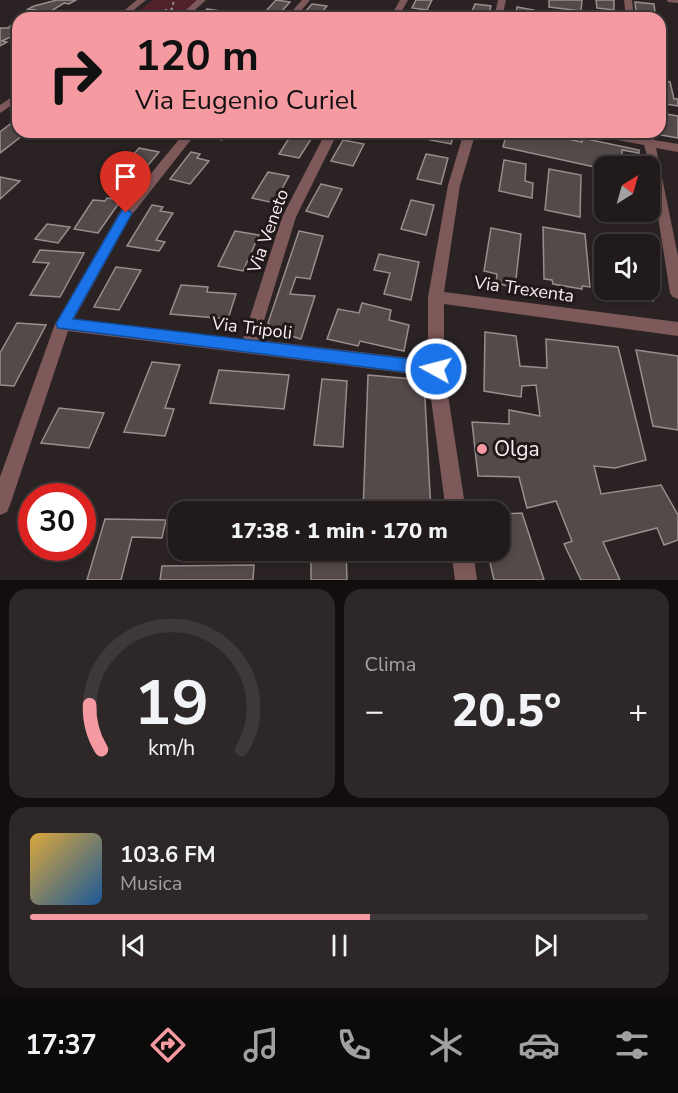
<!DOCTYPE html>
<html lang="it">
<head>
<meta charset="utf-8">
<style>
	body { margin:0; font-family:"Nunito Sans",sans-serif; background:#2d2727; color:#f1f3f6; height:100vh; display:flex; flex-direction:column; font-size:22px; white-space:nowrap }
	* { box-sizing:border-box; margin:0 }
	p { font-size:20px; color:#a2a1a2 }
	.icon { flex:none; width:33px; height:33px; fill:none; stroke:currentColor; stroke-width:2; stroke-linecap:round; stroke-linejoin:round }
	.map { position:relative; height:580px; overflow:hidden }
	.drawer { display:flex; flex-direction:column; gap:9px; padding:9px; background:#120e0e; flex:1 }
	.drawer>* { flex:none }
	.banner { position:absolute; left:12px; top:12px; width:654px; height:126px; border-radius:18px; box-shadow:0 3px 9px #0003,0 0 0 2px #3d3839; background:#f49aa0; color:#111; overflow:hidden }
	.needle { width:39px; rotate:37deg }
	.buttons { position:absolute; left:594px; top:156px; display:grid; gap:12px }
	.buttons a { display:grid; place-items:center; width:66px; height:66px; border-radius:12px; background:#201a1a; box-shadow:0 3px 9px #0003,0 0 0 2px #3d3839; font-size:30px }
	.speed { position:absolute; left:18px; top:483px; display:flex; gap:12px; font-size:30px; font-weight:700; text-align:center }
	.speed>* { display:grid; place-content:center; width:78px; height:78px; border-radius:50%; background:#201a1a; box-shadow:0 3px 9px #0003,0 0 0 2px #3d3839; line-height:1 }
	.speed .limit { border:9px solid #d22; background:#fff; color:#111 }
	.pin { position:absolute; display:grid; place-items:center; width:51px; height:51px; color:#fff; margin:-62px -26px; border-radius:50% 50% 50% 0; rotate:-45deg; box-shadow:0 0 6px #0007 }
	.pin .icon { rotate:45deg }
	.me { position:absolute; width:66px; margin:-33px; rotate:277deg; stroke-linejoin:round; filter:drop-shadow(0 0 4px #0008) }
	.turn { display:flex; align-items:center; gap:21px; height:126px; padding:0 24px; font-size:27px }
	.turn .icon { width:78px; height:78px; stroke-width:2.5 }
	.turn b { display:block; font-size:42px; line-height:51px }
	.big { font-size:45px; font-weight:800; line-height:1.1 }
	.drawer .tile { flex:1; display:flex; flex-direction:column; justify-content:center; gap:9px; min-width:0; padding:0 21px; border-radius:18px; background:#2d2727 }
	.drawer .dial { align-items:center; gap:0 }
	.dial svg { height:156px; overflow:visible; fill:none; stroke:#3d3839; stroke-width:7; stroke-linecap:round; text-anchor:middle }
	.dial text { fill:#f1f3f6; stroke:none }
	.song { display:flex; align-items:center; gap:18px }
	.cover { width:72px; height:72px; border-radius:9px; background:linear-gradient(135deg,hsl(40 70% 55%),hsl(210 70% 35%)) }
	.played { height:6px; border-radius:3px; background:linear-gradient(90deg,#f49aa0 55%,#3d3839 55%) }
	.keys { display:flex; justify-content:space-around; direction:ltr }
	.heat { display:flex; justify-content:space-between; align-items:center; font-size:33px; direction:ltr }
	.drawer .tiles { flex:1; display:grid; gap:9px; grid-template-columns:1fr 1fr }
	.tile:last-child { grid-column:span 2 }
	.trip { position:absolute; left:168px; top:501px; width:342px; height:60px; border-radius:18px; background:#201a1a; box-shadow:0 3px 9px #0003,0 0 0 2px #3d3839; font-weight:800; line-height:60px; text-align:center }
	.tabs { display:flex; height:96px; justify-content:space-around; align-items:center; background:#0d0a0a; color:#a2a1a2 }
	.tabs .icon { width:42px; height:42px }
	.tabs .selected { color:#f49aa0 }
	.tabs b { font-size:27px; color:#f1f3f6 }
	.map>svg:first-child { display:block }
	.green { fill:#512227 }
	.building { fill:#544a4a; stroke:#998e8f; stroke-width:1.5 }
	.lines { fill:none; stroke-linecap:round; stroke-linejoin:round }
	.path { stroke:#928b8b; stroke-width:2; stroke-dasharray:3 3; stroke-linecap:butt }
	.minor { fill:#7e595a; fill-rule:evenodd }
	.route { fill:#1a73e8; stroke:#114b97; stroke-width:1.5 }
	.poi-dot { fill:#f49aa0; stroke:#211919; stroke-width:2 }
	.labels { text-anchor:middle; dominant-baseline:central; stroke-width:6; stroke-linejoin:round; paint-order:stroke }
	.street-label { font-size:18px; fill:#f4eeee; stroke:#211919 }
	.near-poi-label { font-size:21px; fill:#f4eeee; stroke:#211919; text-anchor:start }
</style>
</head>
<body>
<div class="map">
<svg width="678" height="580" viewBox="0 0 678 580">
	<rect width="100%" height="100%" fill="#2b2323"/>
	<path class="green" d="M153 0H198L177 18H130Z"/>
	<g class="building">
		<path d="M57 0H76L69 4 64 3 43 16H46L44 18H21L35 10 28 9 34 6Z"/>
		<path d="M276 0 290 2 280 13 266 11Z"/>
		<path d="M416 0H432L427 10 412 8Z"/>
		<path d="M549 0H582L581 11 549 7Z"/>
		<path d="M596 0H614V10L597 8Z"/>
		<path d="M635 2 654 4 655 13 636 11Z"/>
		<path d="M312 4 327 6 317 18 302 15Z"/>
		<path d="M475 4 491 6 488 17 471 14Z"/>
		<path d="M517 7 534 10 532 18H515Z"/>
		<path d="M207 9 221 11 216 15 220 16 197 18Z"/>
		<path d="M370 12 385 14 383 18 356 17 358 14 368 15Z"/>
		<path d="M18 21V30L11 34 15 35 2 41 7 42 0 46V28H10L13 26H10Z"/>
		<path d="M660 80 670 82 674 99H678V106L660 103Z"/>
		<path d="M660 113 678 116V138L661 135Z"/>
		<path d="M18 118V132H27L0 153V132Z"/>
		<path d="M207 132H227L222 140 203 136Z"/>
		<path d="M293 132 315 133 299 158 279 154Z"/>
		<path d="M433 132H455L451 144 430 140Z"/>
		<path d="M507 132H533L582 142V138L639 150V153L622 150V162L611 159 610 166H604V169L503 147Z"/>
		<path d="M343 140 364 144 353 166 331 161Z"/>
		<path d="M139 148 159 152 140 175 119 171Z"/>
		<path d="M191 152 200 154 197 158 209 161 190 184 170 179Z"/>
		<path d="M426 154 448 158 441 184 417 179Z"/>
		<path d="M504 160 526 164 525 181 533 183 532 198 499 191Z"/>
		<path d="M549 169 581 175 580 217 545 210Z"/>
		<path d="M268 172 289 176 274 203 252 198Z"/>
		<path d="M0 177 20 181 0 199Z"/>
		<path d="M321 184 342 189 328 217 306 211Z"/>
		<path d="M107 198 121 200 98 233 74 229 93 200 105 201Z"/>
		<path d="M411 200 434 205 426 235 401 229Z"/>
		<path d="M152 205 163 207 160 211 173 213 156 240 165 242 159 251 127 246Z"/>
		<path d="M47 224 70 227 58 243 35 239Z"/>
		<path d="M543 227 585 234 590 287 582 286V289L553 284 552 280 544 279Z"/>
		<path d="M491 228 521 234 515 288 496 283 497 274 484 271Z"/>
		<path d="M235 231 259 235 243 271 218 266Z"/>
		<path d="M299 231 323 236 310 279 296 277 290 294 315 296 301 339 274 331 268 323Z"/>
		<path d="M40 250 84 253 60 297 30 295 49 263 33 262Z"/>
		<path d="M379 254 419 262 411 300 384 294 390 273 374 270Z"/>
		<path d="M116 267 141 270 119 310 94 307Z"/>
		<path d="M650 278 653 301 616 293 615 290H650Z"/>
		<path d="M181 285 208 287 207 292 236 294 228 319 170 314Z"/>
		<path d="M362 303 391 310 389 320 409 325 404 351 360 341 358 346 327 339 338 309 359 313Z"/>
		<path d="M17 323 46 325 14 386 0 385V353Z"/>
		<path d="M485 332 516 336 520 366 547 368 546 339 618 347 646 460 615 468 594 466 601 494 661 485 678 515V540L664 545 657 528 603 542 620 580H581L564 544 572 541 556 501 527 508 519 477 478 476 472 422 509 424V410L540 416 536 385 522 386 521 397 484 391Z"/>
		<path d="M636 350 678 356V430L653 426Z"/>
		<path d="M152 362 180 365 165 408 174 409 165 436 124 432Z"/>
		<path d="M219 370 289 375 284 409 210 403Z"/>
		<path d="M368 375 424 380 431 512H363Z"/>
		<path d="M322 379 347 381 343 447 314 445Z"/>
		<path d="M59 408 104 413 89 448 41 443Z"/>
		<path d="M522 513 544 580H494L487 550H500V514Z"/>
		<path d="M105 519 166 520 162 538 132 537 121 580H87Z"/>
		<path d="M311 550H346L347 580H311Z"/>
		<path d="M254 565 253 580H160L162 566Z"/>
	</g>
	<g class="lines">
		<g class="path">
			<path d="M142 18 150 13 172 9 174 0"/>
			<path d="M150 18 173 13"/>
		</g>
		<g class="minor">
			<path d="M137 0H146L124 18H115Z"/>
			<path d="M197 0H206L186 18H177Z"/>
			<path d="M302 0H310L295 18H286Z"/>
			<path d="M400 0H408L398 18H390Z"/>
			<path d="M498 0H506L502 18H494Z"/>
			<path d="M624 0H632L634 18H626Z"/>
			<path d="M667 0H678V3L668 2Z"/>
			<path d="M18 93V101L0 113V105Z"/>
			<path d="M185 132H197L131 216 74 319 243 339 282 217 326 132H338L296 217 258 340 428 360V297L448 185 464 132H476L460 185 444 292 678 322V336L444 304V369L466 512H446L428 376 68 331 10 505 7 512 0 515V477L55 324 121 210Z"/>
			<path d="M583 132H608L643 138 641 132H653L654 140 678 144V152L656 148 678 256V299L673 297 670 293 650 166 644 145 589 135Z"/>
			<path d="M451 550H473L477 580H455Z"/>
		</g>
	</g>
	<path class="route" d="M126 209 132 213 73 319 436 362 441 364 444 369 441 374 436 376 58 328 56 324 58 320 122 210Z"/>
	<circle class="poi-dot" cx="482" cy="449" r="6"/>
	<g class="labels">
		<g class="street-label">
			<text transform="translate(268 231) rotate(-70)">Via Veneto</text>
			<text transform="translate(524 289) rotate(8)">Via Trexenta</text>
			<text transform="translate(252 328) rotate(7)">Via Tripoli</text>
		</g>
		<g class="near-poi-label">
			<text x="494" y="449">Olga</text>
		</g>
	</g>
</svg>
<div class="buttons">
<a><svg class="needle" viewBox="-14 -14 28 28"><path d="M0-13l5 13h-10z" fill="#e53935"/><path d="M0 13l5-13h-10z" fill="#a2a1a2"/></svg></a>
<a><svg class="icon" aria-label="sound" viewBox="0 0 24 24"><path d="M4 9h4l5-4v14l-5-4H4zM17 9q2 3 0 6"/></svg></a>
</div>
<div class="speed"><div class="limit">30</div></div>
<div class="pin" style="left:126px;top:213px;background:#d93025"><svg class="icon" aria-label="arrive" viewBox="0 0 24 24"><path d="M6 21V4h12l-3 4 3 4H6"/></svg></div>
<svg class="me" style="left:436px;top:369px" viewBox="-20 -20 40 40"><circle r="17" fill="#1a73e8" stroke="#fff" stroke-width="3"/><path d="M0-11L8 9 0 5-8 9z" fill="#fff"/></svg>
<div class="trip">17:38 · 1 min · 170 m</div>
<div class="banner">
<div class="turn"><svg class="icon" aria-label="right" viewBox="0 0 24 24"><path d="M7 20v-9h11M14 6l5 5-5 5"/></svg><div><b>120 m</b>Via Eugenio Curiel</div></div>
</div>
</div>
<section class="drawer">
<div class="tiles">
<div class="tile dial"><svg viewBox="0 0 100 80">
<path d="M14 69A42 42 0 1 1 86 69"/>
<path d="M14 69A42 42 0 0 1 8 46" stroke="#f49aa0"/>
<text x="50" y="56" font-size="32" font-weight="700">19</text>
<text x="50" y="72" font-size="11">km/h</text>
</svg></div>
<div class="tile"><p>Clima</p>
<div class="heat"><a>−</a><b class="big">20.5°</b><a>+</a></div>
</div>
<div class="tile">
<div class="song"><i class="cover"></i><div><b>103.6 FM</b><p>Musica</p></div></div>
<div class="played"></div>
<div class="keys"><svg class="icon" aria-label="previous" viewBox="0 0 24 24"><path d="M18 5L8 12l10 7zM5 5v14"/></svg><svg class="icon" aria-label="pause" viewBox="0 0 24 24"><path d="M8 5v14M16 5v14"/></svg><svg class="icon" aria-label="next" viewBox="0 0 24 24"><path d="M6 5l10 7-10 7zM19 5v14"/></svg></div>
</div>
</div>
</section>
<nav class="tabs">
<b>17:37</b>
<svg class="icon selected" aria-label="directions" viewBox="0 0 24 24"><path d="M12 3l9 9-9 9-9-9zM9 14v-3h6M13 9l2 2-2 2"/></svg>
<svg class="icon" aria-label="music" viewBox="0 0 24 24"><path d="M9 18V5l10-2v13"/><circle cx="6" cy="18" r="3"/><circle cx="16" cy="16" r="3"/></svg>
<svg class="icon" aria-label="phone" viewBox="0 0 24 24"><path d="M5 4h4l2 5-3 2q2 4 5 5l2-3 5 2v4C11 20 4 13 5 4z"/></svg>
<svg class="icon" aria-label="climate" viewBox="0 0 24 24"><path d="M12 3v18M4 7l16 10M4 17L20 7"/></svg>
<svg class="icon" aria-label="car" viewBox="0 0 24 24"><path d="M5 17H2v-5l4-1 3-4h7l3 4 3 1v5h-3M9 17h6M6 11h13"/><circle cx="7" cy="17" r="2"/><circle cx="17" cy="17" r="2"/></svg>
<svg class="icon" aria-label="filters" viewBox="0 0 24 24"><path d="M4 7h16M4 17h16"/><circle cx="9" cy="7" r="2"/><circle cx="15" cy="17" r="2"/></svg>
</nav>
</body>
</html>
